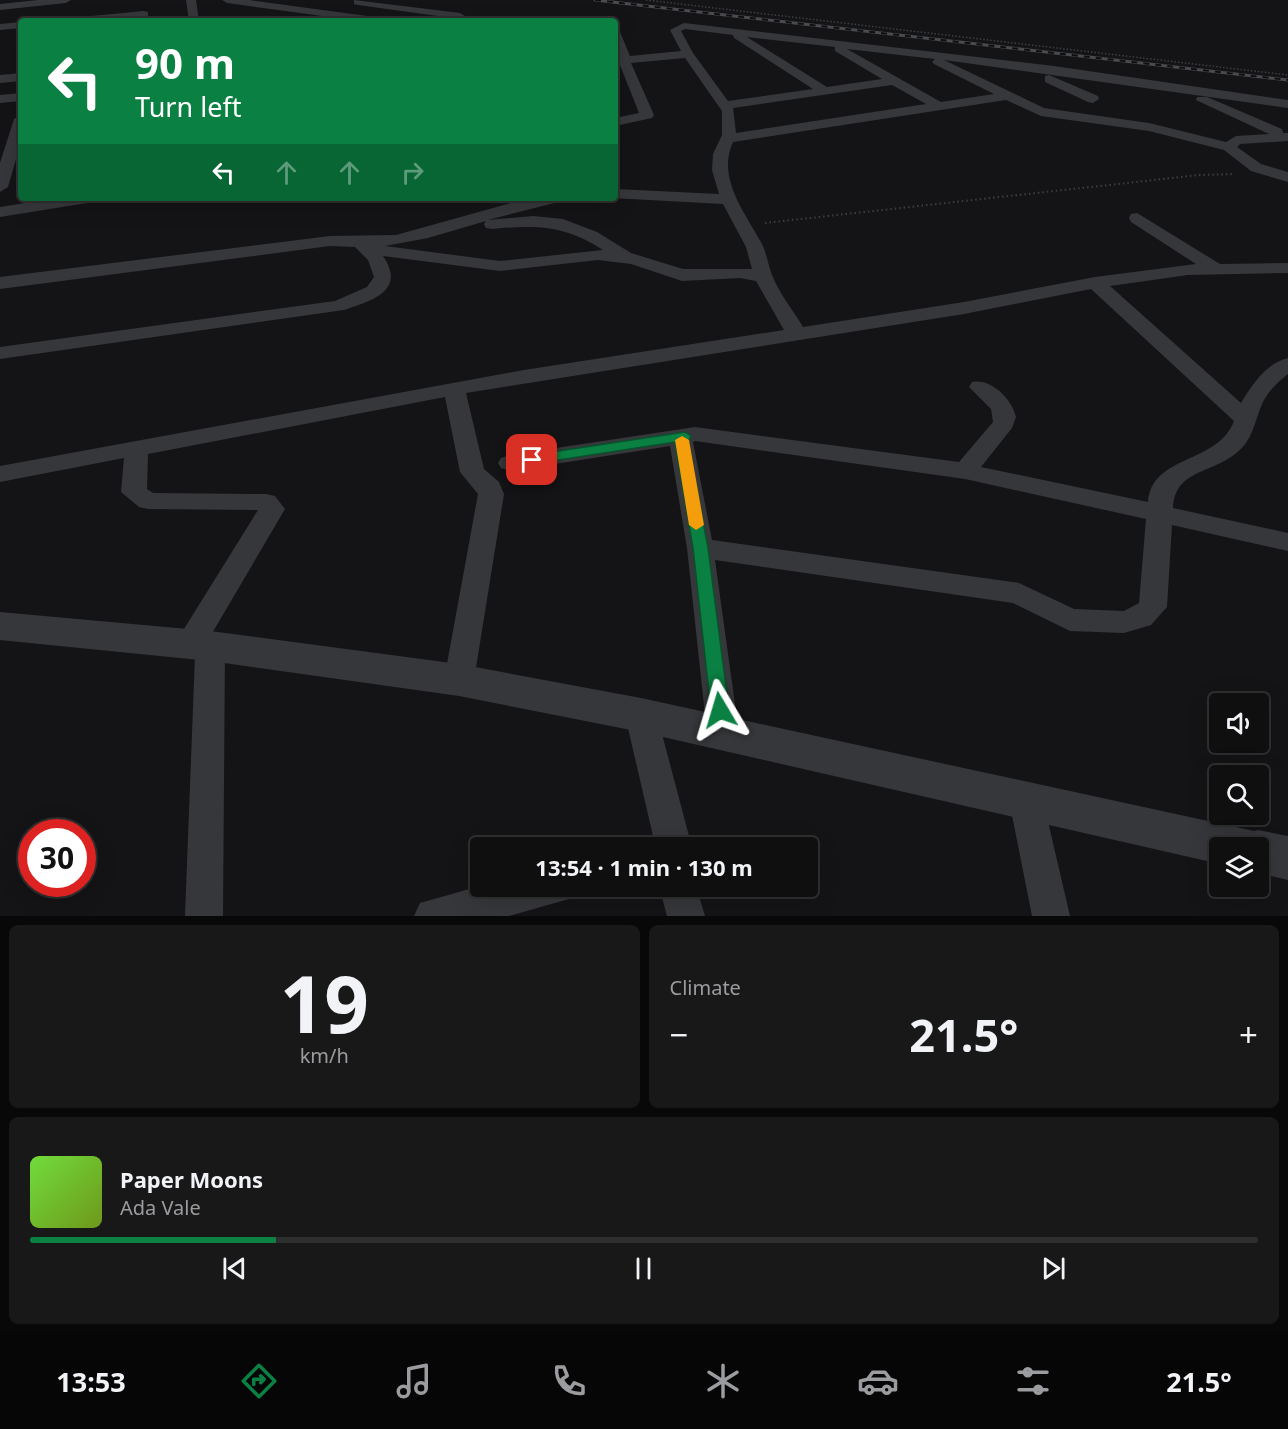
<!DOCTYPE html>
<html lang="en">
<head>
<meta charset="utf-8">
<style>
	body { margin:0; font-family:"Noto Sans",sans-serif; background:#181819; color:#f1f3f6; height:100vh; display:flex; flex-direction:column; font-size:22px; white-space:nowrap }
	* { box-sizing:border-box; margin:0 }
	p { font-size:20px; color:#9b9c9f }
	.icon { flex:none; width:33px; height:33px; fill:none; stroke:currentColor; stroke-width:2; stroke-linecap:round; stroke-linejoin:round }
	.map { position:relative; height:916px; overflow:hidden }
	.side { display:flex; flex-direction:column; gap:9px; padding:9px; background:#080809; flex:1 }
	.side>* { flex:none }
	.banner { position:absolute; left:18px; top:18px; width:600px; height:183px; border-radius:6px; box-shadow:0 6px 24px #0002,0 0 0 2px #2f2f30; background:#0b8043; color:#fff; overflow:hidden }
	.controls { position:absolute; left:1209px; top:693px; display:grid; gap:12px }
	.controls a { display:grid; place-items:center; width:60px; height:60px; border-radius:6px; background:#0f0f10; box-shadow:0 6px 24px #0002,0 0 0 2px #2f2f30; font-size:30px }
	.speed { position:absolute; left:18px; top:819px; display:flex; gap:12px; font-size:30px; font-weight:700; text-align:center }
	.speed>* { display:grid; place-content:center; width:78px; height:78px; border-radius:50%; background:#0f0f10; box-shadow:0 6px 24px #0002,0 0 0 2px #2f2f30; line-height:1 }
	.speed .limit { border:9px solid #d22; background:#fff; color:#111 }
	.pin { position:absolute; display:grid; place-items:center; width:51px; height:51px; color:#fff; margin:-26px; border-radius:12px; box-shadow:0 3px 9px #0006 }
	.me { position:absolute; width:66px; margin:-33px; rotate:353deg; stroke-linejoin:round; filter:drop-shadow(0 0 4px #0008) }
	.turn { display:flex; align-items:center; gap:21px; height:126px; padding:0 18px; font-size:27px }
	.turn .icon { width:78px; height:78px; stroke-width:2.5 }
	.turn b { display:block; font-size:42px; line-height:51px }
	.lanes { display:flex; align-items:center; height:57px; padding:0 18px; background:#0003; justify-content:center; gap:30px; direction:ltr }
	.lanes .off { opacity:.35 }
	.big { font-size:45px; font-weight:700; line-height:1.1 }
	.side .tile { flex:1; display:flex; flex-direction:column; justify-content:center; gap:9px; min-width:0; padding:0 21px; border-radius:9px; background:#181819 }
	.side .dial { align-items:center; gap:0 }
	.dial b { font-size:78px; line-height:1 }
	.song { display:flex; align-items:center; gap:18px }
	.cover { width:72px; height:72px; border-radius:9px; background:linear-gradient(135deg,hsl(100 70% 55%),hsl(80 70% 35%)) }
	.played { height:6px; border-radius:3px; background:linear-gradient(90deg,#0b8043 20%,#2f2f30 20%) }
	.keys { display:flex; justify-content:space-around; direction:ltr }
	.heat { display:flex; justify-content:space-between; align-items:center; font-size:33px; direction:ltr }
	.side .tiles { flex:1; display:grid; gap:9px; grid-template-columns:1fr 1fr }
	.tile:last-child { grid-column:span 2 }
	.trip { position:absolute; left:470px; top:837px; width:348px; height:60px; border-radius:6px; background:#0f0f10; box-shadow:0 6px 24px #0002,0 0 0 2px #2f2f30; font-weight:700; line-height:60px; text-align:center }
	.menu { display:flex; height:96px; justify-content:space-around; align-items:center; background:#060606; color:#9b9c9f }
	.menu .icon { width:42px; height:42px }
	.menu .current { color:#0b8043 }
	.menu b { font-size:27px; color:#f1f3f6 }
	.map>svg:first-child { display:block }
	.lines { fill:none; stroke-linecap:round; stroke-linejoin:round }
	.path-far1 { stroke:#3c3e41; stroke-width:1.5; stroke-dasharray:1.5 2; stroke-linecap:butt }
	.path { stroke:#3c3e41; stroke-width:2; stroke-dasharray:1.5 3; stroke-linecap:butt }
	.minor { fill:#36373a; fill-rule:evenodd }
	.tertiary { fill:#36373a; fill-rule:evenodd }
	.rail-casing { stroke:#494b4f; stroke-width:3 }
	.rail { stroke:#0f0f11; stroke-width:2; stroke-dasharray:6; stroke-linecap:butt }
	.route { fill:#0b8043; stroke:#07532c; stroke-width:1.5 }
	.slow { fill:#f59e0b }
</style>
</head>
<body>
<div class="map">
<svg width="1288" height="916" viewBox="0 0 1288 916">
	<rect width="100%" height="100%" fill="#141416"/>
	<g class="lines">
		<path class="path-far1" d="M646 0 1288 75"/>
		<path class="path" d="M765 223 1199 175 1235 174"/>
		<g class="minor">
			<path d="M38 0H71L66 3 0 10V4Z"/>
			<path d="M186 0H196L199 21H189Z"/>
			<path d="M222 0H249L382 18 387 21H359L227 3Z"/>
			<path d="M354 0 460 13 465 16 460 19 358 5 354 4Z"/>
			<path d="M144 11 148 12V16L103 21H65L70 18Z"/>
			<path d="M21 22V28L0 30V24Z"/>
			<path d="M684 23 1054 66 1288 100V108L944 60 1044 108 1149 123 1226 142 1236 136 1269 134 1196 100 1197 97H1207L1282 129 1283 133H1288V141L1240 144 1237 147 1261 164 1288 172V182L1251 171 1224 150 1149 131 1041 116 1006 100 733 142C716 178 746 214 762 244 767 254 768 265 772 275 779 293 793 310 803 327L964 302 1095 277 1196 264 1131 222 1129 218 1131 214 1137 213 1220 264 1288 263V273L1188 275 1110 286 1241 403C1252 385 1266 363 1288 358V374C1278 382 1269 390 1263 402 1254 421 1254 440 1235 454 1210 474 1175 470 1173 508L1288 533V551L1172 525 1167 607 1151 625 1124 633 1070 631 1013 603 715 560 739 733 734 743 723 747 712 743 707 733 687 548 670 446 510 471 501 468 498 463 501 458 510 455 695 427 959 462 993 422 991 409 969 387 972 382C991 378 1012 399 1016 417L1012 428 981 467 1148 502C1152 454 1217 465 1234 421L1091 289 964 314 466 393 484 469 499 482 504 494 474 680 470 689 459 692 448 689 444 680 478 494 460 472 445 397 148 454 147 489 153 493 266 494 275 496 285 509 211 635 221 638 225 646 223 916H185L195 655 189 657 178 653 174 645 258 510 148 509 139 507 121 492 124 458 0 482V466L524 370 784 330 756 281 740 278 682 281 631 264 598 260 500 271 383 256C407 291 371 301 344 310L0 359V347L335 301 367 287 374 277 368 260 355 247 330 246 0 289V277L330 236 396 235 525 199 564 198 562 201 488 220 533 216 563 219 597 232 631 253 683 269H752L746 247 723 204 612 198H615V189L719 194 712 170 713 154 722 135V111L685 58 631 63 654 115 652 118 615 126V118L639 113 618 60 615 29 620 32 630 56 681 51 670 30ZM685 29 733 35 734 38 813 89 728 101 693 53 681 31ZM747 37 835 47V51L882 79 827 87ZM847 49 935 59 932 62 934 64 994 94 941 102ZM892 85 926 104 736 133 733 108ZM486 221 484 224 486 228 492 229C537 225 564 225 603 250L500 261 385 246 428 238ZM695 441 965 479 1146 519 1139 603 1124 611 1074 609 1019 583 712 540 693 442Z"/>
			<path d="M21 73V81L0 83V75Z"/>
			<path d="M1049 75 1098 96 1099 99 1093 103 1088 102 1045 82V76Z"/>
			<path d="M21 93V101L0 103V95Z"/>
			<path d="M21 115V142L8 187 0 192V163L14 119Z"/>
			<path d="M57 198H95L87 203 0 217V207Z"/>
			<path d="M641 702 652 706 657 715 689 836 686 848H650L653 836 625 715 630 706Z"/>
			<path d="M1026 784 1038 789 1043 800 1070 916H1032L1009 800 1014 789Z"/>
			<path d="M480 886H574L569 899 509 916H414L420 903Z"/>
			<path d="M659 886H696L705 916H667Z"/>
		</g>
		<path class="tertiary" d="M0 612 210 631 459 664 641 698 1254 831 1258 830 1288 836V880L1258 873V848H1220V864L641 732 459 696 210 661 0 640Z"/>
		<g class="rail-casing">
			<path id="rail" d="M595 0 1288 80"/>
		</g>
		<use href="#rail" class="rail"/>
	</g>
	<path class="route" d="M685 432 691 436 688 442 708 548 729 710 727 716 720 718 714 716 711 710 693 548 675 442 532 464 525 460 532 455Z"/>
	<path class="slow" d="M682 436 689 440 704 525 696 530 689 525 675 440Z"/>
</svg>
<div class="controls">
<a><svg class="icon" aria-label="sound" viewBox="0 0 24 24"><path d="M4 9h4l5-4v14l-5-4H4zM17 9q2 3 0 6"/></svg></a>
<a><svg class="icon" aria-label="search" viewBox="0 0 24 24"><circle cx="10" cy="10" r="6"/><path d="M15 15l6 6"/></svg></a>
<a><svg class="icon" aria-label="layers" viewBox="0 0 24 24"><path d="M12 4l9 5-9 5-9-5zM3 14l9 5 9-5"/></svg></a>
</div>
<div class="speed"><div class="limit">30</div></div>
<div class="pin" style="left:532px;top:460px;background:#d93025"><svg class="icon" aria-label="arrive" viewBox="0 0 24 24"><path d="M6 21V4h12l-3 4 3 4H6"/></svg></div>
<svg class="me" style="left:720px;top:710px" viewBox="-20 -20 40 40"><path d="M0-17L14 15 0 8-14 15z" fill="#0b8043" stroke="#fff" stroke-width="4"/></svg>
<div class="trip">13:54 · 1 min · 130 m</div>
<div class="banner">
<div class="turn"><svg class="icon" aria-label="left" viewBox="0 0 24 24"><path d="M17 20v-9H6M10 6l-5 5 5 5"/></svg><div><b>90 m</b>Turn left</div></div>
<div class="lanes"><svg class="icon" aria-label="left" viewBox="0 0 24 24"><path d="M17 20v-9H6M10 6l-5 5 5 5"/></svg><svg class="icon off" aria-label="ahead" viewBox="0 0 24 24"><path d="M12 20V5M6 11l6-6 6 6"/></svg><svg class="icon off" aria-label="ahead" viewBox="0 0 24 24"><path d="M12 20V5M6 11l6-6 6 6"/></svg><svg class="icon off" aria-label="right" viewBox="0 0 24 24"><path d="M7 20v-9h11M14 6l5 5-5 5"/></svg></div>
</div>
</div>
<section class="side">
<div class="tiles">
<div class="tile dial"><b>19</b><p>km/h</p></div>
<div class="tile"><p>Climate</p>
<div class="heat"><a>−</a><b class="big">21.5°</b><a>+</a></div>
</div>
<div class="tile">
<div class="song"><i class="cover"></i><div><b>Paper Moons</b><p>Ada Vale</p></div></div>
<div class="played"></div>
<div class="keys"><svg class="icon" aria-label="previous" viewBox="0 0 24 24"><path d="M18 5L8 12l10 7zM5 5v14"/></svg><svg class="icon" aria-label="pause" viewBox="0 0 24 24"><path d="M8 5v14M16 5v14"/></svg><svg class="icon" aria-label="next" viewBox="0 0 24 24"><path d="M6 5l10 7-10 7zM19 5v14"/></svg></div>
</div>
</div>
</section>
<nav class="menu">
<b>13:53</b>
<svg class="icon current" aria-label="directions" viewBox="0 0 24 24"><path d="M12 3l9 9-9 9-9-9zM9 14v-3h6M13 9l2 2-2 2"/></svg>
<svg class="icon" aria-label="music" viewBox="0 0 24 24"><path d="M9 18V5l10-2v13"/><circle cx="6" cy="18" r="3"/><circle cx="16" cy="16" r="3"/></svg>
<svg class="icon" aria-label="phone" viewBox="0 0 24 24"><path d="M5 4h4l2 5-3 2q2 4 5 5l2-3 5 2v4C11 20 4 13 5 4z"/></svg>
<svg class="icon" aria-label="climate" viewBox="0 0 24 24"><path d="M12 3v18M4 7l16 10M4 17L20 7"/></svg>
<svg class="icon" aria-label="car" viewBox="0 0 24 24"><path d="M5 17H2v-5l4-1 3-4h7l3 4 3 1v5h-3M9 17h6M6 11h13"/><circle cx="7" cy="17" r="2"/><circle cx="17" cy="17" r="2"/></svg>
<svg class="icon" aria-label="filters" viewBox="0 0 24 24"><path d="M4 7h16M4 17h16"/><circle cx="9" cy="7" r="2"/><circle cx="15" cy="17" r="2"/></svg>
<b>21.5°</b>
</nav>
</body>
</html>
